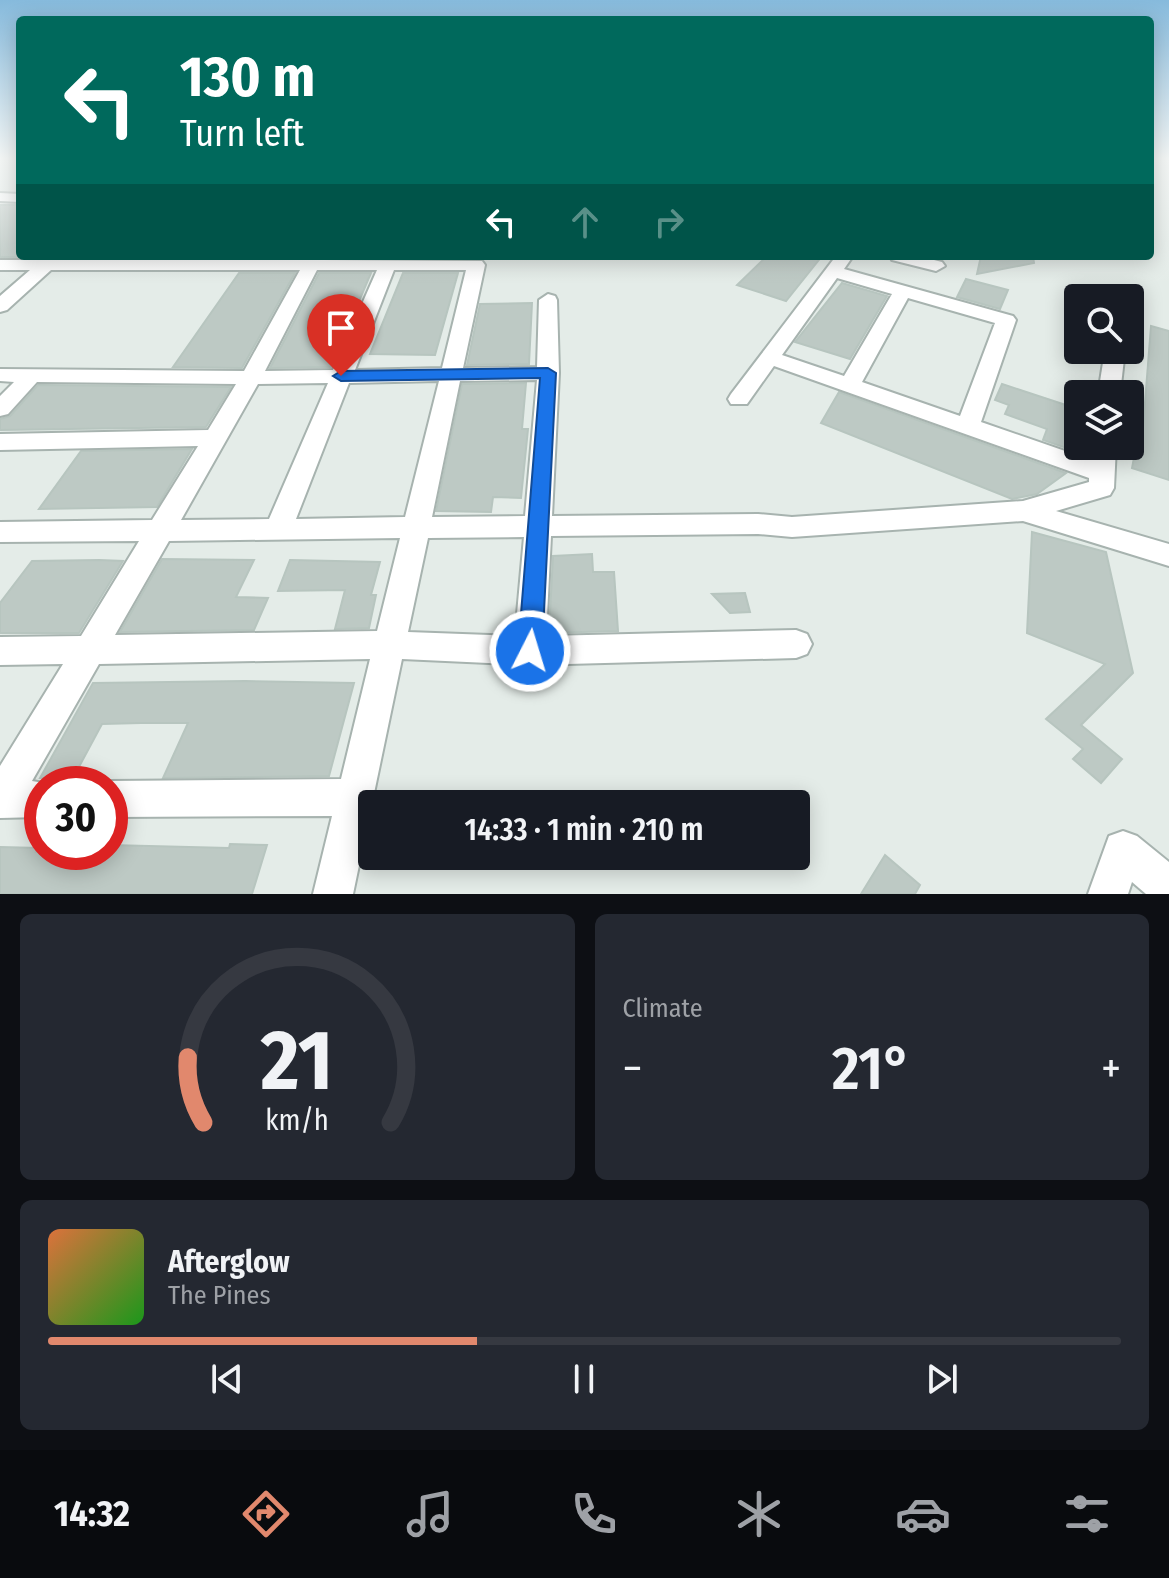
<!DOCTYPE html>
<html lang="en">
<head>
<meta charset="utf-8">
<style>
	body { margin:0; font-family:"Fira Sans Condensed",sans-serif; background:#242831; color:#f1f3f6; height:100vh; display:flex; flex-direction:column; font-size:30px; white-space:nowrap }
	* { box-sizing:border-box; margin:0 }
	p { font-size:26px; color:#9ea1a6 }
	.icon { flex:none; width:44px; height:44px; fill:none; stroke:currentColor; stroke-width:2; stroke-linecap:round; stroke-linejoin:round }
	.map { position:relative; height:894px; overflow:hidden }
	.side { display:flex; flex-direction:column; gap:20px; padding:20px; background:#0d0f14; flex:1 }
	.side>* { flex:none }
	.banner { position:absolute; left:16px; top:16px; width:1138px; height:244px; border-radius:8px; box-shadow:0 4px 20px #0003; background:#00695c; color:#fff; overflow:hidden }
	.controls { position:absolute; left:1064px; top:284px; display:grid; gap:16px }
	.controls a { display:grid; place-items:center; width:80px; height:80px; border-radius:8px; background:#171b24; box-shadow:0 4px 20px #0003; font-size:40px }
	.speed { position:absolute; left:24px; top:766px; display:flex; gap:16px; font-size:40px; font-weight:700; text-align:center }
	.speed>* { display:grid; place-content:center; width:104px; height:104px; border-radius:50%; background:#171b24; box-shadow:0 4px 20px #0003; line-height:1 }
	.speed .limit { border:12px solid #d22; background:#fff; color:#111 }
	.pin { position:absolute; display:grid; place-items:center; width:68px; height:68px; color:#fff; margin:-82px -34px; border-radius:50% 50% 50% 0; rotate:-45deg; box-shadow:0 0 8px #0007 }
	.pin .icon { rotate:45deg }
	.me { position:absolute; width:88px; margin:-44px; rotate:5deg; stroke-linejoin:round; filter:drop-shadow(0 0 6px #0008) }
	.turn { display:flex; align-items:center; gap:28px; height:168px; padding:0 32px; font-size:36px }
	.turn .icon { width:104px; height:104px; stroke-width:2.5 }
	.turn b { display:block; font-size:56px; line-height:68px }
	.lanes { display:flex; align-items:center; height:76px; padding:0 32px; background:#0003; justify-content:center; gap:40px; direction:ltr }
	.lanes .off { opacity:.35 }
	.big { font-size:60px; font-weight:600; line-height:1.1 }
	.side .widget { flex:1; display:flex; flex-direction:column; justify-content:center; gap:12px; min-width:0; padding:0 28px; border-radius:12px; background:#242831 }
	.side .dial { align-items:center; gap:0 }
	.dial svg { height:208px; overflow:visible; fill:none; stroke:#363941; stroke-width:7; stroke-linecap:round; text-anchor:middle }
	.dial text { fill:#f1f3f6; stroke:none }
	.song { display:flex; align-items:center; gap:24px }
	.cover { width:96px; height:96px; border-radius:12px; background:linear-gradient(135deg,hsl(20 70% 55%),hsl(120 70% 35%)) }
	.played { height:8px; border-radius:4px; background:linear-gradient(90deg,#e1886d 40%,#363941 40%) }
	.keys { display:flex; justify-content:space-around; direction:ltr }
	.heat { display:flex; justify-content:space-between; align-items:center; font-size:44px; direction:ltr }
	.side .tiles { flex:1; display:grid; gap:20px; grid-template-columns:1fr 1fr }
	.widget:last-child { grid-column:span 2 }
	.trip { position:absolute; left:358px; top:790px; width:452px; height:80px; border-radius:8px; background:#171b24; box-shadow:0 4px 20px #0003; font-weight:600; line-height:80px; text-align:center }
	.menu { display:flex; height:128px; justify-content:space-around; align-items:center; background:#090b0e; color:#9ea1a6 }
	.menu .icon { width:56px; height:56px }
	.menu .current { color:#e1886d }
	.menu b { font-size:36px; color:#f1f3f6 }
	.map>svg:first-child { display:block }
	.building { fill:#bdc9c4; stroke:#b7c5bf; stroke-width:2 }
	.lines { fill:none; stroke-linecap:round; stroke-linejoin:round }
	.minor-casing { stroke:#a7b3af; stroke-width:4 }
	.minor { fill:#fff; fill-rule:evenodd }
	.route { fill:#1a73e8; stroke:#114b97; stroke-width:2 }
</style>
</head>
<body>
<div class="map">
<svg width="1169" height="894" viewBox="0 0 1169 894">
	<rect width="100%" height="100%" fill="#e4ece8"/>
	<g class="building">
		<rect x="0" y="205" width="20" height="52"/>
		<path d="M767 256H822L786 301 737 285Z"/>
		<path d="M981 256H1033L1034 263 977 274Z"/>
		<path d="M239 273H295L242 368 173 367Z"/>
		<path d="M319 273H371L331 367 270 368Z"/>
		<path d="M403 273H458L435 355 370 354Z"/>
		<path d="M966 279 1008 290 1000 309 957 297Z"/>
		<path d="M842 283 887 296 850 359 795 342Z"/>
		<path d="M532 303 529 364 467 365 480 304Z"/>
		<path d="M1151 326 1169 331V480L1132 468 1140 427 1143 428Z"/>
		<path d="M526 383 522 429H528L521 498 493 497 491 512 436 511 462 384Z"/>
		<path d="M1002 384 1078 409V429L1072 450 1043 440 1047 429 1005 414 1009 405 995 400Z"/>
		<path d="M38 385 231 387 206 427 0 430V419L10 416Z"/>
		<path d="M839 392 1066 473 1037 494 1012 499 821 423Z"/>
		<path d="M192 449 157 507 39 509 81 451Z"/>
		<path d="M1032 532 1106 552 1133 673 1081 725 1122 759 1101 783 1073 759 1083 749 1046 719 1105 664 1027 633Z"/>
		<path d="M592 554 593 572H614L618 631 549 633 553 556Z"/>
		<path d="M162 559 254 560 236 597 268 598 254 630 120 632Z"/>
		<path d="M99 560 123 561 79 633H0V603L32 561Z"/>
		<path d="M290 560 380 562 371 595H376L369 628 335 629 345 590 278 591Z"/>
		<path d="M745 593 750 612 730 613 712 594Z"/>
		<path d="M245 681 354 683 329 776 163 778 188 723H141L102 724 73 778H40L93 683Z"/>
		<path d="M230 844 267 845 252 894H0V847L38 848 36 852H110V845L229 848Z"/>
		<path d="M885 855 920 885 915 894H861Z"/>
	</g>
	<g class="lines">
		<g class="minor-casing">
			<g id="minor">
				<path d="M0 193 20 194V202L0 201Z"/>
				<path d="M46 256H57L60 260H305L308 256H324L323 260 482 261 485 265 463 368 537 367 539 300 548 294 555 296 557 300 559 373 552 516 758 514 792 517 1023 501 1089 482V478L774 366 747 404H731L728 399 731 394 836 256H853L844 269 1013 316 1016 320 981 422 1091 460 1092 446H1116L1114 488 1110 495 1056 511 1169 544V566L1023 521 792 537 758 534 551 536 546 636 796 630 807 634 812 644 807 654 796 658 530 665 402 659 353 894H313L332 816 110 817V784H102L110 781 341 779 370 659 99 664 32 781 50 784H42V817L0 818V766L63 664 0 665V637L81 636 139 541 0 542V522L152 520 198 446 0 450V434L208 430 236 384 37 382 8 414 0 416V396L14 382 0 381V369L244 371 300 270H51L7 310 0 312V296L30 270H0V260H42ZM317 270H377L333 370 265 371ZM394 270H466L442 368 355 370ZM837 278 892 294 844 376 782 355ZM908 298 995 323 960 416 862 382ZM537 380 525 516 432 517 460 381ZM439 381 405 517 296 519 349 383ZM328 383 269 519 181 520 258 384ZM524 537 515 636 408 632 428 538ZM400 538 377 631 115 635 169 541Z"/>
				<path d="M890 256H918L942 262 945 266 936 271 892 260Z"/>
				<path d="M1105 350H1125L1120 394H1098Z"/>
				<path d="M1123 831 1137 836 1169 862V894H1146L1132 882 1128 894H1088L1109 836Z"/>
			</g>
		</g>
		<use href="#minor" class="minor"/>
	</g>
	<linearGradient id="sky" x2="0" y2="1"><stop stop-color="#86badc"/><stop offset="0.56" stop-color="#f3f6f5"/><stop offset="1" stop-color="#f3f6f5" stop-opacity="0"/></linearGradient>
	<rect width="1169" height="283" fill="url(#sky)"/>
	<path class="route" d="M548 368 556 373 542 651 538 658 530 661 521 658 518 651 540 378 341 381 333 376 341 371Z"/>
</svg>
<div class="controls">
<a><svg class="icon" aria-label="search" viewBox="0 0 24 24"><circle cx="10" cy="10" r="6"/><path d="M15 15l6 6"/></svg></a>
<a><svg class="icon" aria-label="layers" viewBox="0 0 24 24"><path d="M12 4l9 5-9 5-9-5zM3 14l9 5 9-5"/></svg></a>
</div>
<div class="speed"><div class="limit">30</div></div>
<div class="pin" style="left:341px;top:376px;background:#d93025"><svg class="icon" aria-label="arrive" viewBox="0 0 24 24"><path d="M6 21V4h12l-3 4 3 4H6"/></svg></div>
<svg class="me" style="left:530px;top:651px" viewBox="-20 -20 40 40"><circle r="17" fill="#1a73e8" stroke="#fff" stroke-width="3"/><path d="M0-11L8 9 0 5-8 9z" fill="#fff"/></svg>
<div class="trip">14:33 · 1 min · 210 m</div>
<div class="banner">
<div class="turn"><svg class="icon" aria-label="left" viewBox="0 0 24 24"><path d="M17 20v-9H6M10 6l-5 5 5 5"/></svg><div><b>130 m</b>Turn left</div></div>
<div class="lanes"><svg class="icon" aria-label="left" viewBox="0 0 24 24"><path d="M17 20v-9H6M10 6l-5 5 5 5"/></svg><svg class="icon off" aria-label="ahead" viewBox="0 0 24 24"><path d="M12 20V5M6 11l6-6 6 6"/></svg><svg class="icon off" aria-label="right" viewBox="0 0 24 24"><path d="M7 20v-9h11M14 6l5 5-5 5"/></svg></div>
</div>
</div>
<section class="side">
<div class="tiles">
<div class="widget dial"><svg viewBox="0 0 100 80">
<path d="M14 69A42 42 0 1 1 86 69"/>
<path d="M14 69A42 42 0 0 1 8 44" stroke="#e1886d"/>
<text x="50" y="56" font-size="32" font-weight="700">21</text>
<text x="50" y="72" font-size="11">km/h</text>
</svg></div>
<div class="widget"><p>Climate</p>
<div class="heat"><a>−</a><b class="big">21°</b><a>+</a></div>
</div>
<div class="widget">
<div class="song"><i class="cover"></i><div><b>Afterglow</b><p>The Pines</p></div></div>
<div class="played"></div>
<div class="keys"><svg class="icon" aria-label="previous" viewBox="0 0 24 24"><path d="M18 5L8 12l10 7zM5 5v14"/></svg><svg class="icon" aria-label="pause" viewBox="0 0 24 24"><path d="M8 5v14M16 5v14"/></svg><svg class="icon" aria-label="next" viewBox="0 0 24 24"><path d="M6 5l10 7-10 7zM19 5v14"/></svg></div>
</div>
</div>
</section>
<nav class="menu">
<b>14:32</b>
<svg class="icon current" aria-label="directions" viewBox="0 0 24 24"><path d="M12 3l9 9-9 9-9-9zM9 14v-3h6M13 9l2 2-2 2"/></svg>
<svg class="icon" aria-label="music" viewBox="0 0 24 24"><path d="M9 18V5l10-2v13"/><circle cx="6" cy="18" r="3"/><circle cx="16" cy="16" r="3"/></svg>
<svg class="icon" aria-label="phone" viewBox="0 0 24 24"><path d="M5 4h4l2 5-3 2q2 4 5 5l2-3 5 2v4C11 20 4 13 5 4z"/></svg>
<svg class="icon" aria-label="climate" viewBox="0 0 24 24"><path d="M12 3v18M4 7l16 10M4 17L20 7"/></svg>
<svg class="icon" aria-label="car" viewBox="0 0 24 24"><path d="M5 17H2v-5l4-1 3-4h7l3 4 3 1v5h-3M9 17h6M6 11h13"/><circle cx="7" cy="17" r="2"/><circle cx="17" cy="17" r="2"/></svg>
<svg class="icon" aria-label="filters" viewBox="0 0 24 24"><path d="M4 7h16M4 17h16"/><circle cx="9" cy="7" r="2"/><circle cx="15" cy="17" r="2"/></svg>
</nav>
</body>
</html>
